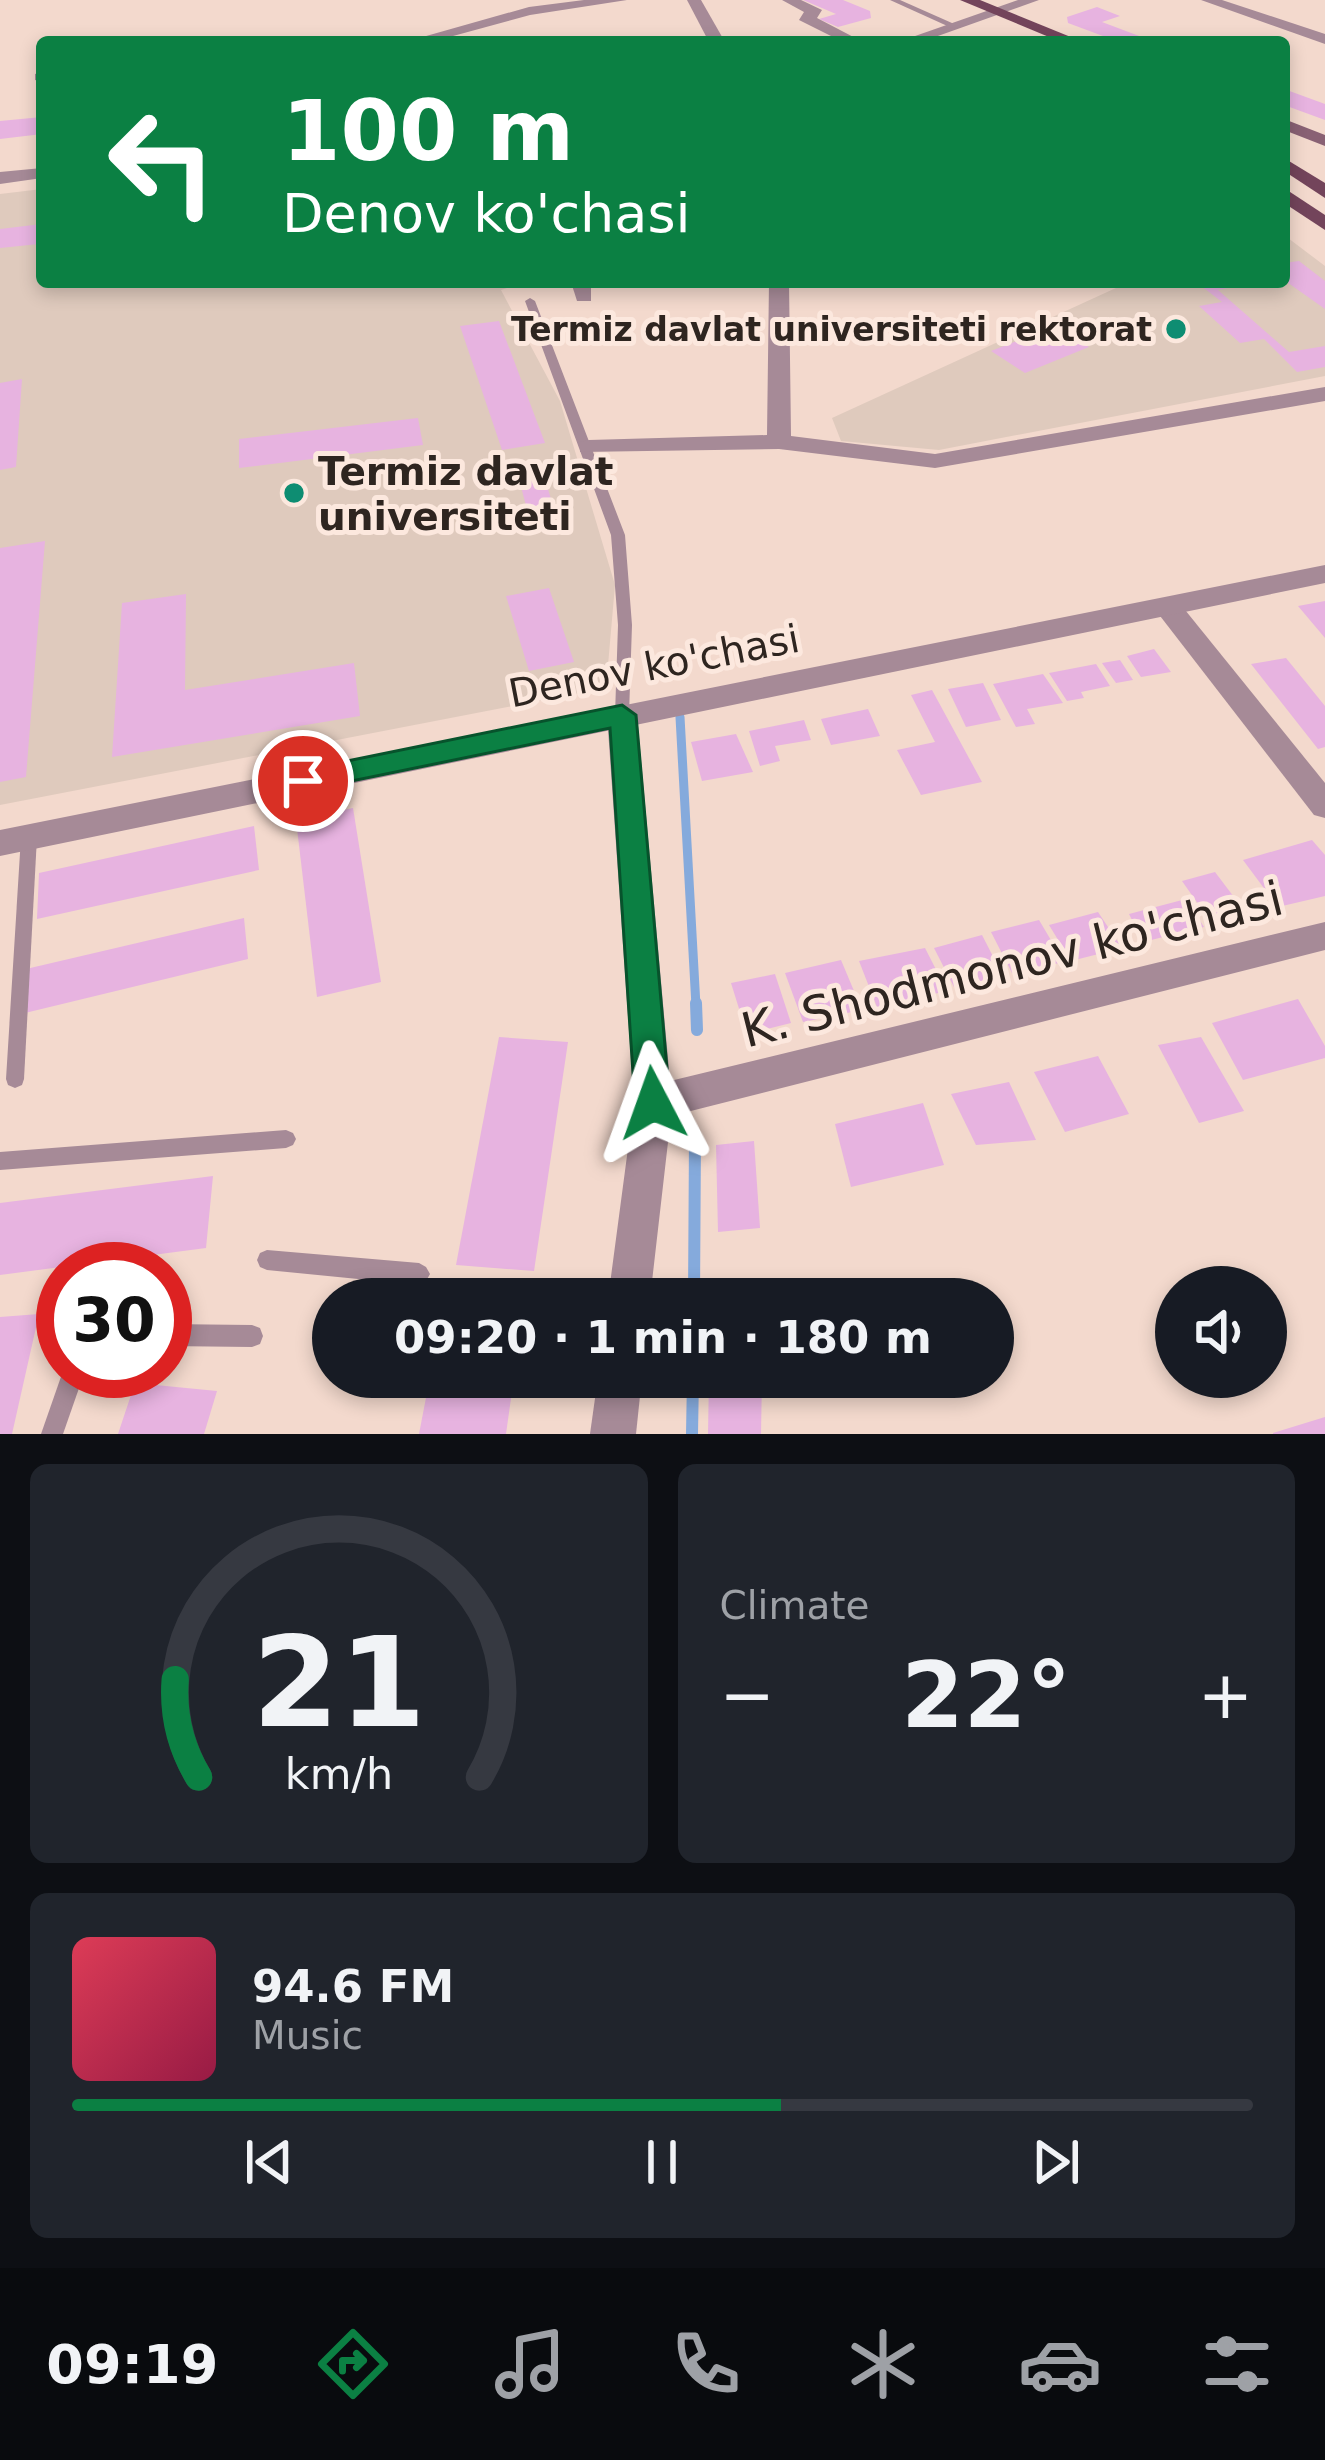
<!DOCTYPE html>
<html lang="en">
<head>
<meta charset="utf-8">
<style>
	body { margin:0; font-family:"DejaVu Sans",sans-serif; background:#20242c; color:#f1f3f6; height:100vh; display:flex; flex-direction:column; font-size:45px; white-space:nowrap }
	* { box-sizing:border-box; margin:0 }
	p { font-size:39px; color:#9ea1a6 }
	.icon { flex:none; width:66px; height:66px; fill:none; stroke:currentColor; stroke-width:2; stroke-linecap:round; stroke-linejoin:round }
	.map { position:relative; height:1434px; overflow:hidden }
	.drawer { display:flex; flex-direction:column; gap:30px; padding:30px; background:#0d0f14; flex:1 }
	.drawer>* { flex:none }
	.guide { position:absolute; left:36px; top:36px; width:1254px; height:252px; border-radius:12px; box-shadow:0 6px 18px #0003; background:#0b8043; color:#fff; overflow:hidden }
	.controls { position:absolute; left:1155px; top:1266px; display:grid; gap:24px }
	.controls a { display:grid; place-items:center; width:132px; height:132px; border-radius:50%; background:#171b24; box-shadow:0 6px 18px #0003; font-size:60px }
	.speed { position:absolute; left:36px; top:1242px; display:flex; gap:24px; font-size:60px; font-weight:700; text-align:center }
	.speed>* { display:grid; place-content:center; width:156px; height:156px; border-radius:50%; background:#171b24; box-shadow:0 6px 18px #0003; line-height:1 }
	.speed .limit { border:18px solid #d22; background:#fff; color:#111 }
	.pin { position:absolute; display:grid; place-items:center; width:102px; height:102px; color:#fff; margin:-51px; border:6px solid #fff; border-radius:50%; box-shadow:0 3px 12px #0007 }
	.me { position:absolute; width:132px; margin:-66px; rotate:356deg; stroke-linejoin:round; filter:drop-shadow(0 0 9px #0008) }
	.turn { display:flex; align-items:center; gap:42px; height:252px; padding:0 48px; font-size:54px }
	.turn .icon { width:156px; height:156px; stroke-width:2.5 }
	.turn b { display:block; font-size:84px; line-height:102px }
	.big { font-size:90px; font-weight:700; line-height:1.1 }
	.drawer .card { flex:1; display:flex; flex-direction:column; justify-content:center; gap:18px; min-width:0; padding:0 42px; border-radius:18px; background:#20242c }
	.drawer .dial { align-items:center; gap:0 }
	.dial svg { height:312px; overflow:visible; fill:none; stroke:#363941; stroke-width:7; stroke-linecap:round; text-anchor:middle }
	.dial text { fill:#f1f3f6; stroke:none }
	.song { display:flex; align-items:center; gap:36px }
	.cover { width:144px; height:144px; border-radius:18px; background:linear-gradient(135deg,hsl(350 70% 55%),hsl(340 70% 35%)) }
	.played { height:12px; border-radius:6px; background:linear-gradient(90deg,#0b8043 60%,#363941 60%) }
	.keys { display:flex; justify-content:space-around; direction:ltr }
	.heat { display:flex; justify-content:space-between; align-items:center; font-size:66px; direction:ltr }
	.drawer .tiles { flex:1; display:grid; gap:30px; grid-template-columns:1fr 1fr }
	.card:last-child { grid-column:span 2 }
	.trip { position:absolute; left:312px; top:1278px; width:702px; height:120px; border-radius:60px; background:#171b24; box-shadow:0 6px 18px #0003; font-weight:700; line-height:120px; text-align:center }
	.tab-bar { display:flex; height:192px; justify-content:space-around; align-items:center; background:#090b0e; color:#9ea1a6 }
	.tab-bar .icon { width:84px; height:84px }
	.tab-bar .active { color:#0b8043 }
	.tab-bar b { font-size:54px; color:#f1f3f6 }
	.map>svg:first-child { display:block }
	.education { fill:#dfcabd }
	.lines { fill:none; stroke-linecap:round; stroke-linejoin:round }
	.stream-far1 { stroke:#85aadc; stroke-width:9 }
	.stream { stroke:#85aadc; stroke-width:12 }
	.building { fill:#e7b3e0 }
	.service { fill:#a68a97; fill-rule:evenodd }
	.minor { fill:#a68a97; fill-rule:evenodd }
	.tertiary { fill:#a68a97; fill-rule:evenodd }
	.secondary { fill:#896174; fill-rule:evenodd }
	.primary { fill:#73445b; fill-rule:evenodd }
	.route { fill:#0b8043; stroke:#07532c; stroke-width:3 }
	.poi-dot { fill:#0e8d72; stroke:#fce8de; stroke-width:4.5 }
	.labels { text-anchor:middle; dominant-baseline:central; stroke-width:10; stroke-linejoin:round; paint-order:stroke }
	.far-poi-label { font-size:33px; font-weight:bold; fill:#2e2520; stroke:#fce8de; text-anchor:end }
	.poi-label { font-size:39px; font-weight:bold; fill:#2e2520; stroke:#fce8de; text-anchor:start }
	.street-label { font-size:39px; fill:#2e2520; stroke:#fce8de }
	.near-street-label { font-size:48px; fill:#2e2520; stroke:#fce8de }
</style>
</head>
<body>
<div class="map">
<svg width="1325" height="1434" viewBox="0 0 1325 1434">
	<rect width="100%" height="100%" fill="#f3d9cd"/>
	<g class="education">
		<path d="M42 189V282H526L501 290 560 401 615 585 606 688 0 805V194Z"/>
		<path d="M1284 235 1325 266V376L939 450 841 441 832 418 1129 282H1284Z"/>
	</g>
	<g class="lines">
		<path class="stream-far1" d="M680 717 696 1006"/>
		<g class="stream">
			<path d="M696 1003 697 1030"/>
			<path d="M694 1299 695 1137"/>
			<path d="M692 1434 693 1377"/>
		</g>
	</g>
	<g class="building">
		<path d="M803 0H843L870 11 871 18 838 27 819 19 836 14Z"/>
		<path d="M1097 7 1120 16 1102 22 1155 42H1119L1068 23 1067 17Z"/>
		<path d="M1284 89 1325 104V120L1284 105Z"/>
		<path d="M42 117V134L0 139V121Z"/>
		<path d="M42 224 39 244 0 248V229Z"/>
		<path d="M1299 261 1325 281V309L1284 280V263Z"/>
		<path d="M1196 282H1255L1218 290 1289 352 1325 346V367L1297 372 1264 339 1240 343 1199 306 1222 302Z"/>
		<path d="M499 321 545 443 502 450 460 326Z"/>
		<path d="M1056 326 1089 347 1025 373 991 351Z"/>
		<path d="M22 379 16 467 0 470V383Z"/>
		<path d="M418 418 423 445 239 468V439Z"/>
		<path d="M545 479 554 509 528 513 520 483Z"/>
		<path d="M45 541 26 777 0 782V548Z"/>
		<path d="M549 588 574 662 529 671 506 596Z"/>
		<path d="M186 594 185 690 354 663 360 716 112 757 122 603Z"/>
		<path d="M1325 601V638L1298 606Z"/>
		<path d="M1154 649 1171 672 1141 677 1127 656Z"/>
		<path d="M1286 658 1325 706V747L1318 749 1251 664Z"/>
		<path d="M1120 660 1133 680 1116 683 1102 663Z"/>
		<path d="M1096 664 1110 686 1081 692 1084 698 1067 701 1049 673Z"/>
		<path d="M1043 674 1063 703 1027 709 1035 724 1016 727 993 684Z"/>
		<path d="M983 683 1001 720 966 727 948 689Z"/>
		<path d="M932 690 982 782 921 795 897 750 935 742 911 695Z"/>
		<path d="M868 709 880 736 831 745 821 719Z"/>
		<path d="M804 720 811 740 775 746 780 761 760 766 749 731Z"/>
		<path d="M736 734 753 772 702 781 691 742Z"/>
		<path d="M353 808 381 982 317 997 296 820Z"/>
		<path d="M254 826 259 870 37 919 39 873Z"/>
		<path d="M1312 840 1325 855V896L1278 907 1243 860Z"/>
		<path d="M1215 872 1249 917 1213 925 1182 881Z"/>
		<path d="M1186 899 1204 927 1143 942 1129 914Z"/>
		<path d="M1098 912 1122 948 1071 961 1049 925Z"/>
		<path d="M244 918 248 959 25 1013 26 969Z"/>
		<path d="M1039 920 1064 962 1012 973 991 932Z"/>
		<path d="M982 935 1003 976 954 987 934 948Z"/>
		<path d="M925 948 947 991 877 1007 859 961Z"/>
		<path d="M841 960 862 1010 803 1022 785 973Z"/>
		<path d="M775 974 791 1023 747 1034 731 983Z"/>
		<path d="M1298 999 1325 1046V1058L1243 1080 1212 1023Z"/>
		<path d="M499 1037 568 1042 534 1271 456 1265Z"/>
		<path d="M1201 1037 1244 1111 1199 1123 1158 1045Z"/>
		<path d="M1098 1056 1129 1114 1065 1132 1034 1072Z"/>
		<path d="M1009 1082 1036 1140 976 1145 951 1094Z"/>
		<path d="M923 1103 944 1165 851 1187 835 1124Z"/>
		<path d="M754 1141 760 1228 718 1232 716 1145Z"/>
		<path d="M213 1176 206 1248 0 1275V1203Z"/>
		<path d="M39 1314 12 1434H0V1317Z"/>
		<path d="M430 1377H514L506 1434H419Z"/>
		<path d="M709 1377H762L761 1434H708Z"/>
		<path d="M135 1383 217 1391 204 1434H118Z"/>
		<path d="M1325 1417V1434H1273V1433Z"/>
	</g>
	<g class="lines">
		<g class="service">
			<path d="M890 0H900L961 27 954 29Z"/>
			<path d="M530 298 535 301 625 535 632 625 629 715 622 720 615 715 618 625 611 535 525 301Z"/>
			<path d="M29 831 35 832 37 837 24 1079 22 1085 15 1088 8 1085 6 1079 21 837 23 832Z"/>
			<path d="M286 1130 293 1133 296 1139 293 1145 286 1148 0 1170V1152Z"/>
			<path d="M267 1250 419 1263 426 1267 430 1274 426 1281 419 1285 267 1270 260 1267 257 1260 260 1253Z"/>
			<path d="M165 1324 252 1325 260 1328 263 1336 260 1344 252 1347 165 1346Z"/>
			<path d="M63 1371H85L63 1434H41Z"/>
		</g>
		<g class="minor">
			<path d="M584 0H627L530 15 431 42H405L529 7Z"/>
			<path d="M687 0H701L725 42H709Z"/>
			<path d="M782 0H801L822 10 817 18 863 42H843L799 20 804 12Z"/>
			<path d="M1201 0H1222L1325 34V44Z"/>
			<path d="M42 72V82L35 80V74Z"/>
			<path d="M571 282H591V301H577Z"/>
			<path d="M769 282H789L791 436 935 454 1325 387V401L935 468 779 449 580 452V442L589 440 767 435Z"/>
			<path d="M1167 597 1177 600 1325 783V818L1314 815 1157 612 1153 606Z"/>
			<path d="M622 704 637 715 670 1081 1325 922V950L671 1116 650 1299H608L634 1103 607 715Z"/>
			<path d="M598 1377H642L636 1434H590Z"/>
		</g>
		<g class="tertiary">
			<path d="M1018 0H1039L921 42H898Z"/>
			<path d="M42 168V178L0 184V172Z"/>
			<path d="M1325 565V583L0 856V830Z"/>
		</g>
		<path class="secondary" d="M1284 119 1325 135V146L1284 130Z"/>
		<g class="primary">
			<path d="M960 0H980L1083 42H1061Z"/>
			<path d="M1284 158 1325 183V198L1284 171Z"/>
			<path d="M1284 188 1325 215V230L1284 203Z"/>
		</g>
	</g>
	<path class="route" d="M622 705 636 715 670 1103 665 1114 653 1119 640 1114 635 1103 610 728 303 791 289 781 303 770Z"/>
	<g class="poi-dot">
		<circle cx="1176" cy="329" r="12"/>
		<circle cx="294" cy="493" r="12"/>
	</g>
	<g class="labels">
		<g class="far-poi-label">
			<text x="1152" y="329">Termiz davlat universiteti rektorat</text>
		</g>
		<g class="poi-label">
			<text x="318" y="471">Termiz davlat<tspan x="318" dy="45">universiteti</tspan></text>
		</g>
		<g class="street-label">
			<text transform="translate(654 666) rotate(-11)">Denov ko'chasi</text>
		</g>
		<g class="near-street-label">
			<text transform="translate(1012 964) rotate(-14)">K. Shodmonov ko'chasi</text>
		</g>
	</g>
</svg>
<div class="controls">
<a><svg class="icon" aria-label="sound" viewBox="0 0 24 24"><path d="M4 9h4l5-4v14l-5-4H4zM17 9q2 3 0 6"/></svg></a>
</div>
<div class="speed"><div class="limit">30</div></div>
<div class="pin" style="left:303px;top:781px;background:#d93025"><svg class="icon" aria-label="arrive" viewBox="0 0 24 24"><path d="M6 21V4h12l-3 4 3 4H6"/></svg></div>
<svg class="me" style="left:653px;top:1103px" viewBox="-20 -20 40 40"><path d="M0-17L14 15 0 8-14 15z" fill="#0b8043" stroke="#fff" stroke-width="4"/></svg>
<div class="trip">09:20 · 1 min · 180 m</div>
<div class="guide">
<div class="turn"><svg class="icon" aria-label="left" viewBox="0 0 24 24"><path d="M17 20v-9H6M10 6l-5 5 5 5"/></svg><div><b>100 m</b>Denov ko'chasi</div></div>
</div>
</div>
<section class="drawer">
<div class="tiles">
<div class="card dial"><svg viewBox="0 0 100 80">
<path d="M14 69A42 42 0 1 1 86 69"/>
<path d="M14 69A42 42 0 0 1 8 44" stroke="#0b8043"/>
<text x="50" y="56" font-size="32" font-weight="700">21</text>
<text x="50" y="72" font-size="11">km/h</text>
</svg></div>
<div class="card"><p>Climate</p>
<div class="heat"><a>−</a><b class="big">22°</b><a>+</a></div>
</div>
<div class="card">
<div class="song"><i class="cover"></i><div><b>94.6 FM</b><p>Music</p></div></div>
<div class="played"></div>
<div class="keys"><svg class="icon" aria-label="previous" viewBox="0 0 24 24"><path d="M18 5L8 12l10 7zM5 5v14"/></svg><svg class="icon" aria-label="pause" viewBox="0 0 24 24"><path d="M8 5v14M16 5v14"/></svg><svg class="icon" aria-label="next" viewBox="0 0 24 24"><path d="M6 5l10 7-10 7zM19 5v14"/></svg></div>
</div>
</div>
</section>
<nav class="tab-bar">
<b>09:19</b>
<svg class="icon active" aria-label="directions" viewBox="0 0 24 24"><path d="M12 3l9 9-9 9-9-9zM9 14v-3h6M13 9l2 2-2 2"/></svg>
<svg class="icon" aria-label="music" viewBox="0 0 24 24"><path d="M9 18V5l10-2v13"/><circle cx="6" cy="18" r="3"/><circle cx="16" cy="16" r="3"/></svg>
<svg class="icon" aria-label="phone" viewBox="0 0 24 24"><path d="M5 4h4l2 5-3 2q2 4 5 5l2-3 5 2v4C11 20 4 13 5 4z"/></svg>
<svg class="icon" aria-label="climate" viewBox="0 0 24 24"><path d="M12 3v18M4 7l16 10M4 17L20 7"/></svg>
<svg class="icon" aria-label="car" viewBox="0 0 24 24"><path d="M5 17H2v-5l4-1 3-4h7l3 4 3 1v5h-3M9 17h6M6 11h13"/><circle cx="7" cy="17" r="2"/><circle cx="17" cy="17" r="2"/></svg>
<svg class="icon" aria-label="filters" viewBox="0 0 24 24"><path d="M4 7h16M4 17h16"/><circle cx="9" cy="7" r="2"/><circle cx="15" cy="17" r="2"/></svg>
</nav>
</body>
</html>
